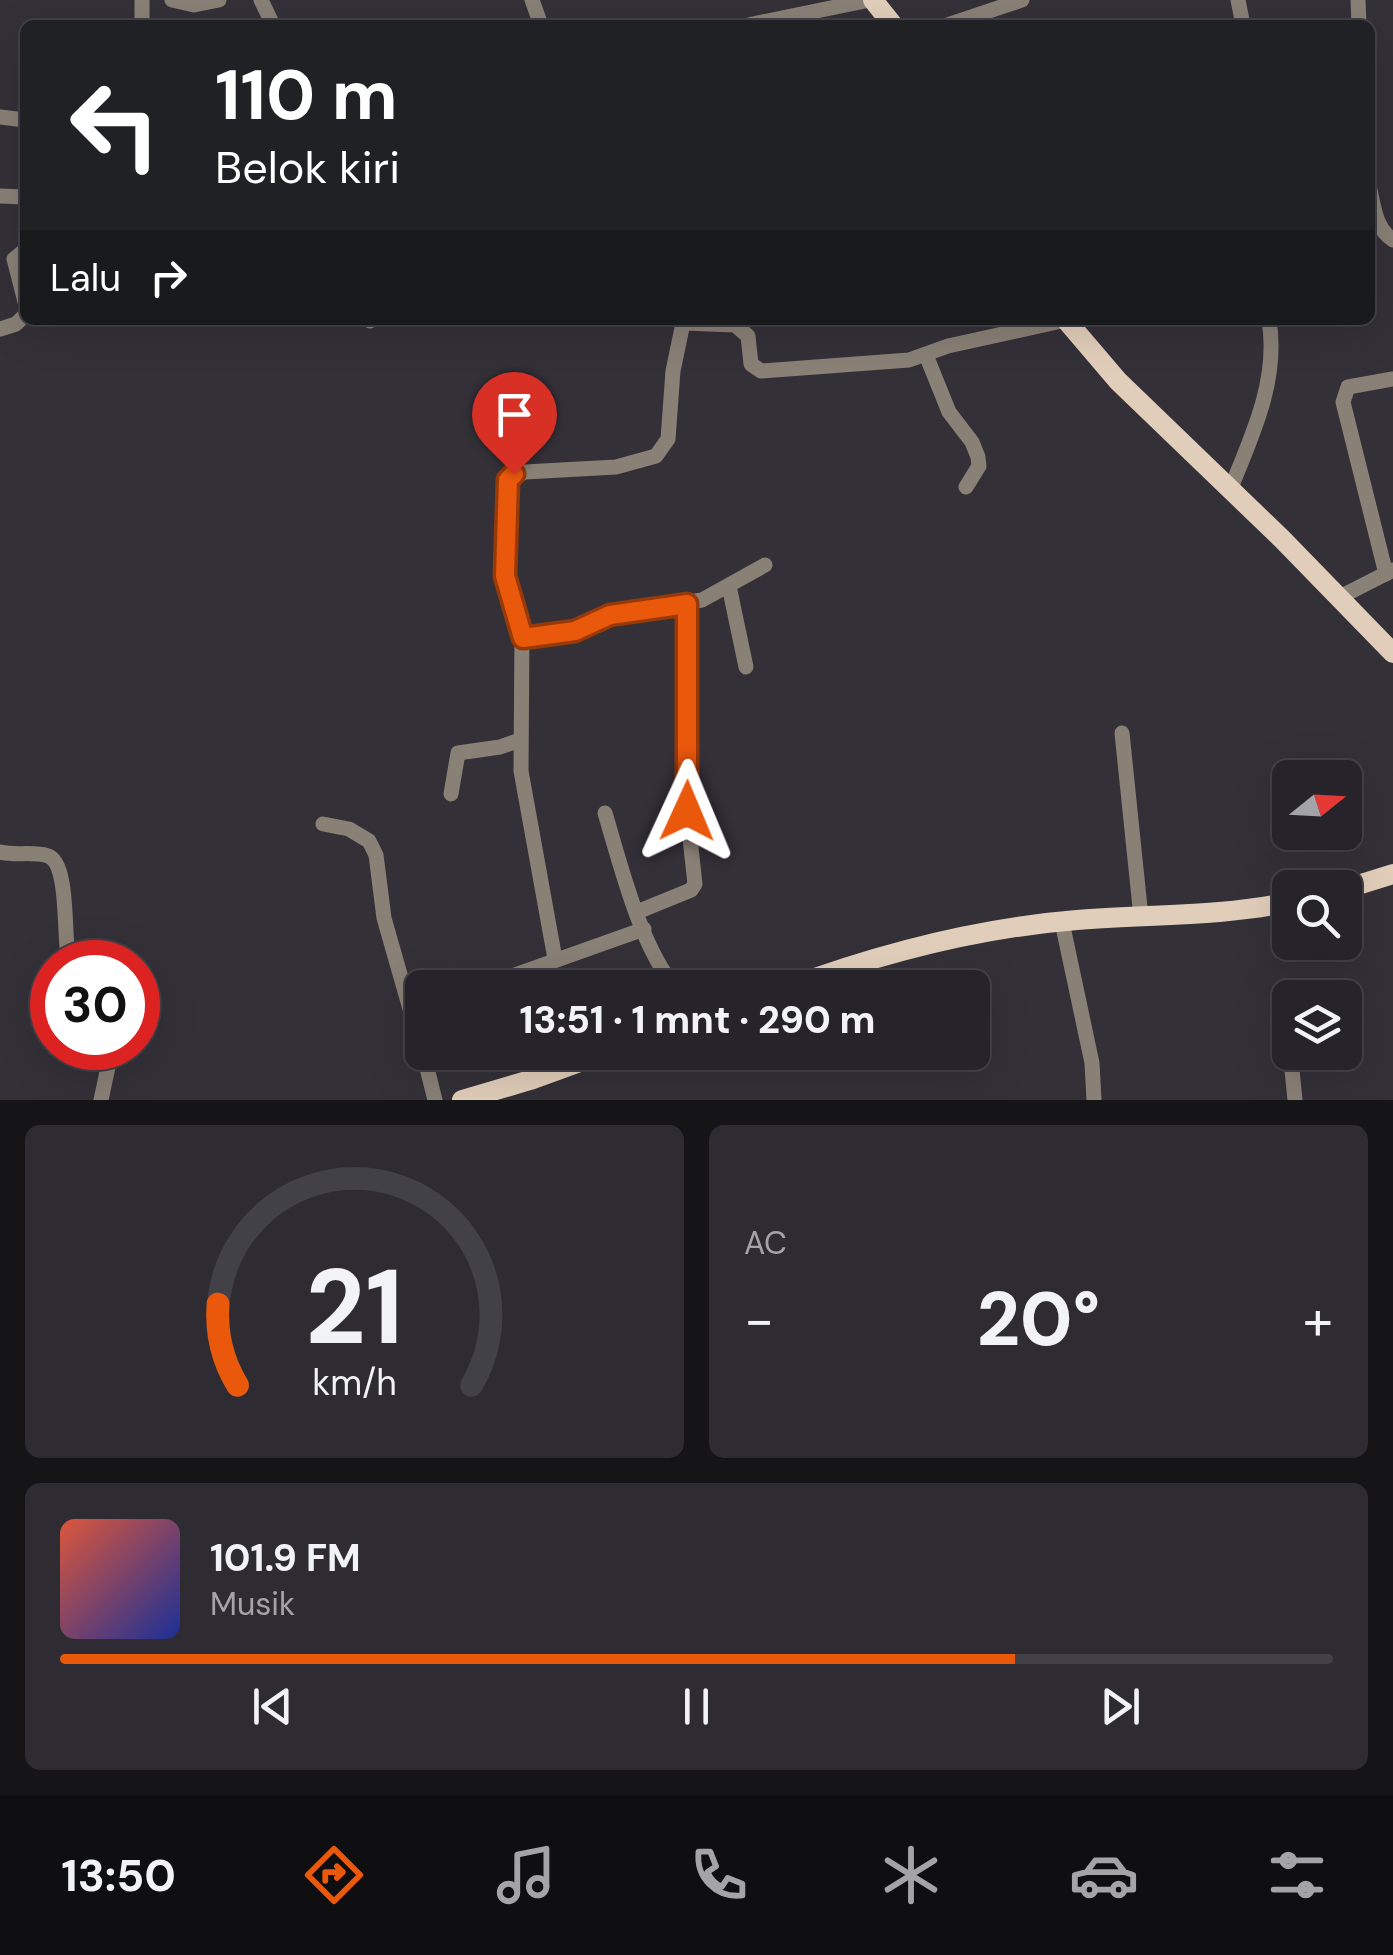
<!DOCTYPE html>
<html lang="id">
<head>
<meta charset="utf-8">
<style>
	body { margin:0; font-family:"DM Sans",sans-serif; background:#2e2c32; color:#f1f3f6; height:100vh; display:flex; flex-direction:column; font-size:38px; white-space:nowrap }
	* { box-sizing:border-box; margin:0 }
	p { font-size:32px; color:#a4a4a8 }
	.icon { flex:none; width:55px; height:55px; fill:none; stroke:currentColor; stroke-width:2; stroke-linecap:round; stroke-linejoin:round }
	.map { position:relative; height:1100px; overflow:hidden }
	.side { display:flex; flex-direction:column; gap:25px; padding:25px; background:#151417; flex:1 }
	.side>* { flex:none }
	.top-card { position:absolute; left:20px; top:20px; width:1355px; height:305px; border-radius:15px; box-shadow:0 10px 40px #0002,0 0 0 2px #424147; background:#202124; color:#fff; overflow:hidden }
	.needle { width:65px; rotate:72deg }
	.tools { position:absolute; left:1272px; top:760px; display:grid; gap:20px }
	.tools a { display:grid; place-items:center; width:90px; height:90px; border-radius:15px; background:#26242a; box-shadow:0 10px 40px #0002,0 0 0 2px #424147; font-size:50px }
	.speed { position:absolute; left:30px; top:940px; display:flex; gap:20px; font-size:50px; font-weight:700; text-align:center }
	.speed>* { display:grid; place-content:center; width:130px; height:130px; border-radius:50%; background:#26242a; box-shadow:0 10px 40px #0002,0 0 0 2px #424147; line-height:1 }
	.speed .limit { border:15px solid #d22; background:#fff; color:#111 }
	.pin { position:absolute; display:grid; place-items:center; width:85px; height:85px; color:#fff; margin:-102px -42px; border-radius:50% 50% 50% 0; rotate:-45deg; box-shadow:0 0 10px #0007 }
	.pin .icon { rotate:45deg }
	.me { position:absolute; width:110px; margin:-55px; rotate:1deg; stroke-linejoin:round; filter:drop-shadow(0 0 8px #0008) }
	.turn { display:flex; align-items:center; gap:35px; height:210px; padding:0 30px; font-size:45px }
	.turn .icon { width:130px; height:130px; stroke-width:2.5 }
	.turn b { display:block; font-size:70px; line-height:85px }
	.then { display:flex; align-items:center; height:95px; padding:0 30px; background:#0003; gap:20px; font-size:38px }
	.big { font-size:75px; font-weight:800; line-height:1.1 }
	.side .tile { flex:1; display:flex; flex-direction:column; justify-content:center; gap:15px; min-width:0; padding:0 35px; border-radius:15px; background:#2e2c32 }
	.side .dial { align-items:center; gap:0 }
	.dial svg { height:260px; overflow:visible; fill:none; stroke:#424147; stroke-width:7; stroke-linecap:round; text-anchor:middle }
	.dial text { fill:#f1f3f6; stroke:none }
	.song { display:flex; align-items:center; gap:30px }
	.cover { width:120px; height:120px; border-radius:15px; background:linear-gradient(135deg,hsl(10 70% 55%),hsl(230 70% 35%)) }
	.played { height:10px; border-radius:5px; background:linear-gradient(90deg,#ea580c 75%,#424147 75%) }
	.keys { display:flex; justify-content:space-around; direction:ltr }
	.heat { display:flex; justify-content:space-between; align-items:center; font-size:55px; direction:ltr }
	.side .tiles { flex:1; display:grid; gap:25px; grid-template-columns:1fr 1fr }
	.tile:last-child { grid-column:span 2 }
	.trip { position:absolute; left:405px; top:970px; width:585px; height:100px; border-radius:15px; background:#26242a; box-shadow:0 10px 40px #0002,0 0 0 2px #424147; font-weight:800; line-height:100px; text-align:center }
	.tabs { display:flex; height:160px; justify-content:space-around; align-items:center; background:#0f0e11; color:#a4a4a8 }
	.tabs .icon { width:70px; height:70px }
	.tabs .on { color:#ea580c }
	.tabs b { font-size:45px; color:#f1f3f6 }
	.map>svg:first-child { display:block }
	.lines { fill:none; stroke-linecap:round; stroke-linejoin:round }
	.minor { stroke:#898076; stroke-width:15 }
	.major { stroke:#e1ceba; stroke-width:20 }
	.route-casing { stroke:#983908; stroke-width:25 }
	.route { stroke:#ea580c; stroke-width:18 }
</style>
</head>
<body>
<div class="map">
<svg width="1393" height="1100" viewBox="0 0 1393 1100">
	<rect width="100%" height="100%" fill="#333038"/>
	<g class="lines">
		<g class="minor">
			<path d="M142 0V25"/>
			<path d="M172 0 194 5 219 0"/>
			<path d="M261 0 273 25"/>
			<path d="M532 0 541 25"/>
			<path d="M1238 0 1243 25"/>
			<path d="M1358 0 1359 25"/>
			<path d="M748 25 870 0"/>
			<path d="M947 25 1022 0"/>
			<path d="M0 117 25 120"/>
			<path d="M1370 190C1374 208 1376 229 1393 240"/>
			<path d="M0 196 25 197"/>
			<path d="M25 250 14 259 25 302"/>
			<path d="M370 320V321"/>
			<path d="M0 329 16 324 25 315"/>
			<path d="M926 355 949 412 972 442 978 457 979 466 966 487"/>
			<path d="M1230 490C1252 436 1279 380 1269 320"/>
			<path d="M1386 574 1343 402 1348 387 1393 379"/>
			<path d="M729 586 746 667"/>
			<path d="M1340 597 1393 570"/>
			<path d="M523 638 575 631 609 615 702 600 765 565"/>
			<path d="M1122 733 1141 917"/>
			<path d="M451 794 458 753 500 747 520 740"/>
			<path d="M605 813C620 863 641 949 676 988"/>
			<path d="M323 824 349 829 369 841 376 855 384 918 422 1051"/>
			<path d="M0 852C15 856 34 851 48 856 70 863 63 941 69 962"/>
			<path d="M637 912 691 890 695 884 687 811V604"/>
			<path d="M1062 922 1092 1063 1094 1100"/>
			<path d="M555 959 521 771 522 629 507 592 505 576 508 480 525 472 616 467 656 456 668 439 673 371 683 323 735 325 748 336 751 364 761 371 909 360 948 346 1066 320"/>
			<path d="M478 988 644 929"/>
			<path d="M423 1052 435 1100"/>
			<path d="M1292 1070 1295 1100"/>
			<path d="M101 1100 112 1048"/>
		</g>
		<g class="major">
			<path d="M873 0 893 25"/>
			<path d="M1066 320 1118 381 1282 539 1393 653"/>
			<path d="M1345 889 1393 874"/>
			<path d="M787 988C881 953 977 928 1077 920 1148 914 1220 917 1290 902"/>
			<path d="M462 1100 530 1080 607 1052"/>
		</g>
	</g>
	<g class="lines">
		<g class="route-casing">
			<path id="route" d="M514 474 508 480 505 576 523 638 575 631 610 615 687 604V811"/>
		</g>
		<use href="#route" class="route"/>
	</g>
</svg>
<div class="tools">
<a><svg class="needle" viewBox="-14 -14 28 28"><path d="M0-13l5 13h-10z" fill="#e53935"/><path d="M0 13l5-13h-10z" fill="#a4a4a8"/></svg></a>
<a><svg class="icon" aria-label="search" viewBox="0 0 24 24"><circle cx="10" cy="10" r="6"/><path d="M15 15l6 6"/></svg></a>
<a><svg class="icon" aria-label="layers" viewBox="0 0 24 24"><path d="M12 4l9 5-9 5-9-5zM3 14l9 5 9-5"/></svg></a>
</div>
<div class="speed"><div class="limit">30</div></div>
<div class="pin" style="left:514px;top:474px;background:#d93025"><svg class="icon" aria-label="arrive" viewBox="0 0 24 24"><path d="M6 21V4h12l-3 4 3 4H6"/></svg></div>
<svg class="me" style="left:687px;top:811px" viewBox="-20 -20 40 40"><path d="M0-17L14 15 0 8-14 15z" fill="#ea580c" stroke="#fff" stroke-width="4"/></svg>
<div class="trip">13:51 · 1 mnt · 290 m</div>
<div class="top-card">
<div class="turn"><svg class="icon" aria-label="left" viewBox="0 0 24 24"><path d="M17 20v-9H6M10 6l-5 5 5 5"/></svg><div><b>110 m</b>Belok kiri</div></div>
<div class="then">Lalu<svg class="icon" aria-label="right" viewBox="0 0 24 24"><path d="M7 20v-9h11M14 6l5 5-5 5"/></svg></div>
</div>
</div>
<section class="side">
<div class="tiles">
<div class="tile dial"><svg viewBox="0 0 100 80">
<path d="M14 69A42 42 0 1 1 86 69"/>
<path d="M14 69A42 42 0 0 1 8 44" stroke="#ea580c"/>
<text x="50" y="56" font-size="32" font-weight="700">21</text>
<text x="50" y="72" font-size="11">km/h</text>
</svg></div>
<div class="tile"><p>AC</p>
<div class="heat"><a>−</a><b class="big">20°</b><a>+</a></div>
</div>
<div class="tile">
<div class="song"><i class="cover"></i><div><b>101.9 FM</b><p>Musik</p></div></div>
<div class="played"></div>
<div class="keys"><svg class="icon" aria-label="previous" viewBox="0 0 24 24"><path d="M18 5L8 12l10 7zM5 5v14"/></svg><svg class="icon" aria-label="pause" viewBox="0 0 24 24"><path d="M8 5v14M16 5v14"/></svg><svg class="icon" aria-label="next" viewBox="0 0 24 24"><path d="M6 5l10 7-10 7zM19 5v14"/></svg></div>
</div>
</div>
</section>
<nav class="tabs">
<b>13:50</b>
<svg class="icon on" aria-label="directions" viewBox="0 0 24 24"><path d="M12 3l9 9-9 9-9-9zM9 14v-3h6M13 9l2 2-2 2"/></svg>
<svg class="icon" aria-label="music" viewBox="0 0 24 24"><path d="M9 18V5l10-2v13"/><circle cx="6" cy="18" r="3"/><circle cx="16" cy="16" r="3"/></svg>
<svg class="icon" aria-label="phone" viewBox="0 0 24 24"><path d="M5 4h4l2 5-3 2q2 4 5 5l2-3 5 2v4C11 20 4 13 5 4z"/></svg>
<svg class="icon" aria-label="climate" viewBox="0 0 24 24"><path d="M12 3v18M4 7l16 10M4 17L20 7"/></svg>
<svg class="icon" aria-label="car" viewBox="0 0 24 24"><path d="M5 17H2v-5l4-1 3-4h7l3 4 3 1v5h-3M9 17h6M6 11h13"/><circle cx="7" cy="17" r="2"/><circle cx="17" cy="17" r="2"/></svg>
<svg class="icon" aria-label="filters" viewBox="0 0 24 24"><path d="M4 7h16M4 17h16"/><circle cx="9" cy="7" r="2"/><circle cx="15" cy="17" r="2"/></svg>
</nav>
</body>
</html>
